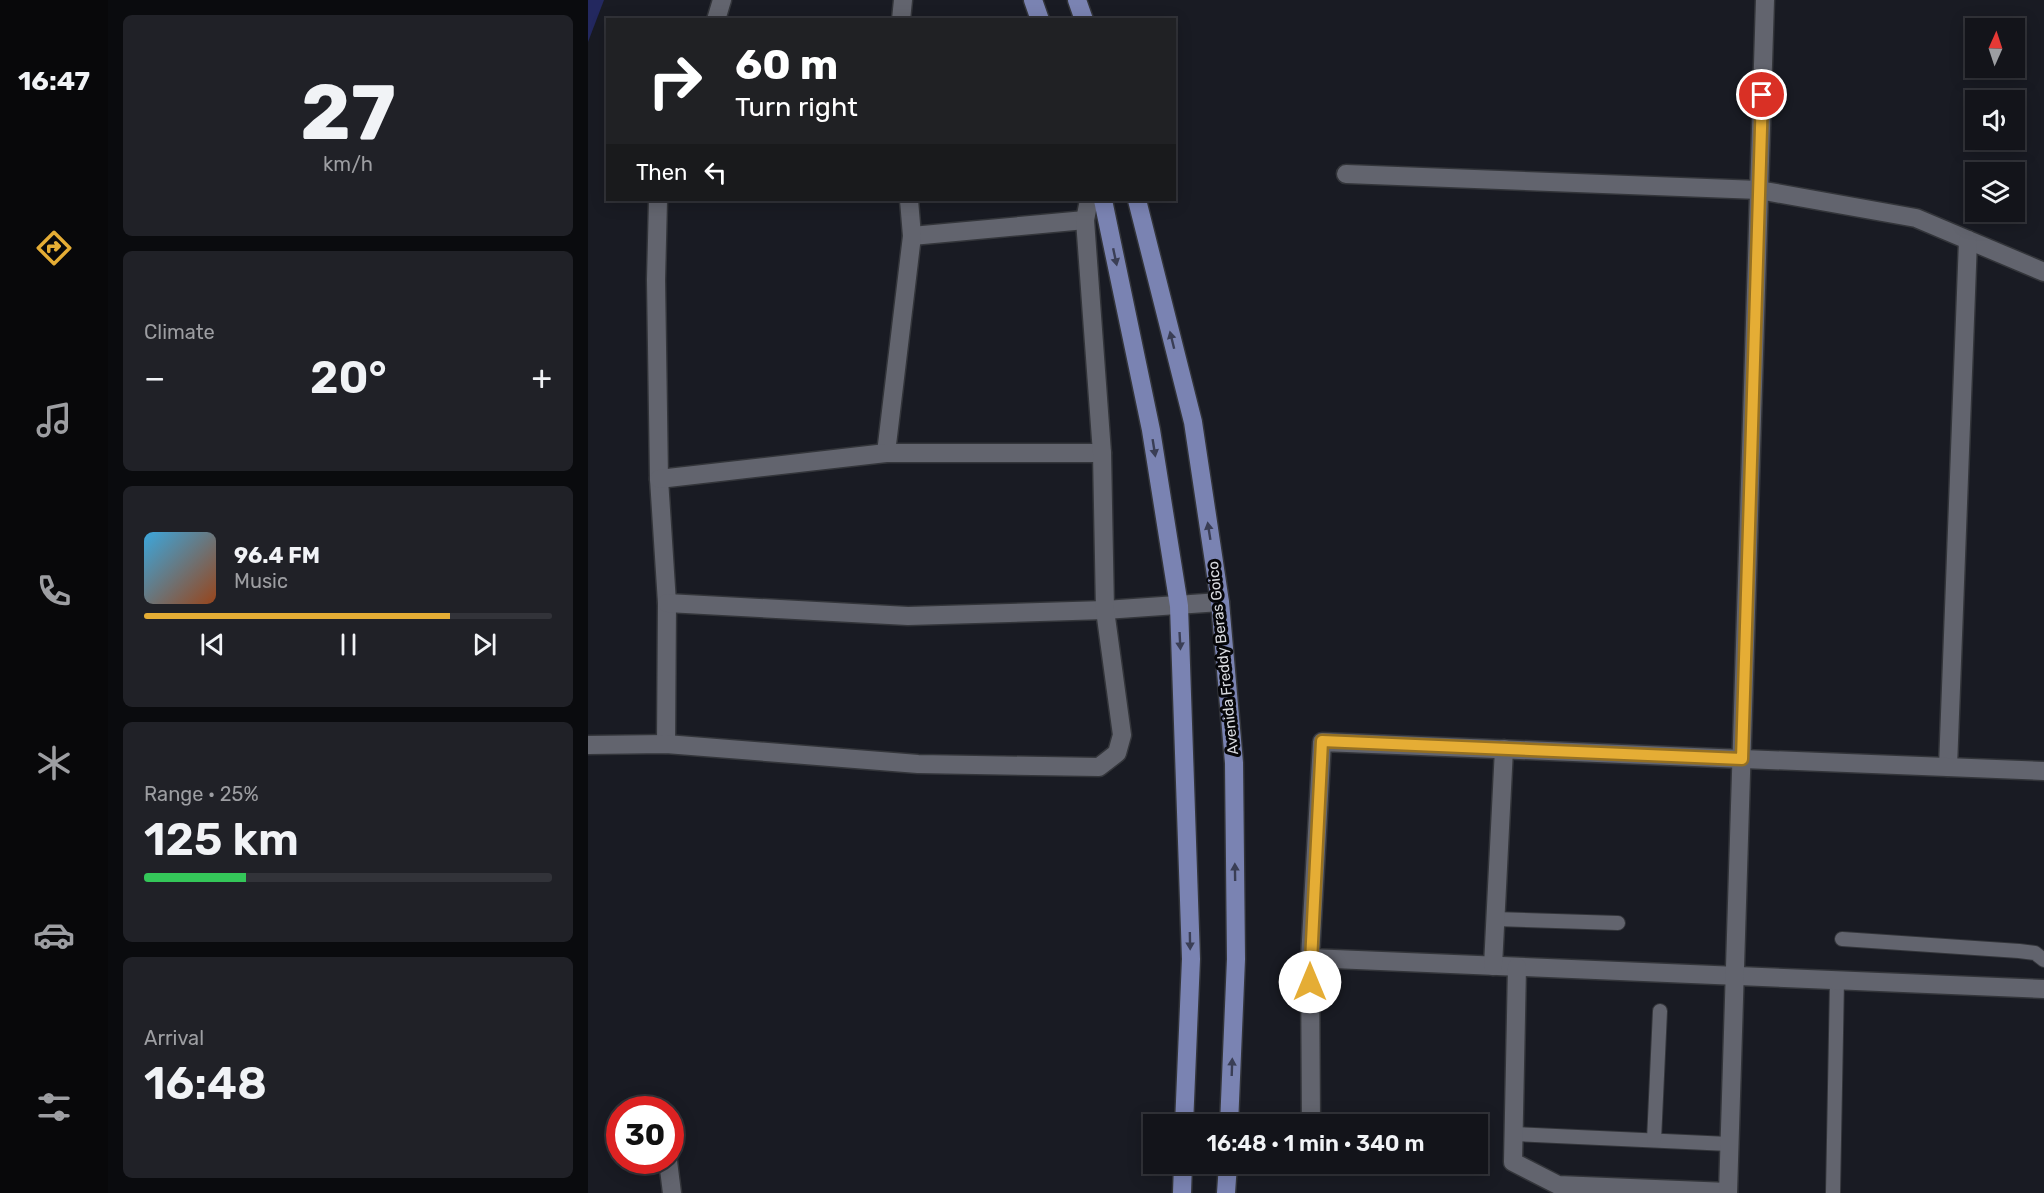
<!DOCTYPE html>
<html lang="en">
<head>
<meta charset="utf-8">
<style>
	body { margin:0; font-family:Rubik,sans-serif; background:#202127; color:#f1f3f6; height:100vh; display:flex; flex-direction:column; font-size:22px; white-space:nowrap }
	* { box-sizing:border-box; margin:0 }
	p { font-size:20px; color:#9d9ea2 }
	.icon { flex:none; width:33px; height:33px; fill:none; stroke:currentColor; stroke-width:2; stroke-linecap:round; stroke-linejoin:round }
	.map { position:relative; flex:1; overflow:hidden }
	.details { display:flex; flex-direction:column; gap:15px; padding:15px; background:#0a0b0e; width:480px }
	.details>* { flex:none }
	.top-card { position:absolute; left:18px; top:18px; width:570px; height:183px; border-radius:0px; box-shadow:0 3px 15px #0003,0 0 0 2px #323339; background:#202124; color:#fff; overflow:hidden }
	.needle { width:39px; rotate:3deg }
	.tools { position:absolute; left:1377px; top:18px; display:grid; gap:12px }
	.tools a { display:grid; place-items:center; width:60px; height:60px; border-radius:0px; background:#13141a; box-shadow:0 3px 15px #0003,0 0 0 2px #323339; font-size:30px }
	.speed { position:absolute; left:18px; top:1096px; display:flex; gap:12px; font-size:30px; font-weight:700; text-align:center }
	.speed>* { display:grid; place-content:center; width:78px; height:78px; border-radius:50%; background:#13141a; box-shadow:0 3px 15px #0003,0 0 0 2px #323339; line-height:1 }
	.speed .limit { border:9px solid #d22; background:#fff; color:#111 }
	.pin { position:absolute; display:grid; place-items:center; width:51px; height:51px; color:#fff; margin:-26px; border:3px solid #fff; border-radius:50%; box-shadow:0 2px 6px #0007 }
	.me { position:absolute; width:66px; margin:-33px; rotate:0deg; stroke-linejoin:round; filter:drop-shadow(0 0 4px #0008) }
	.turn { display:flex; align-items:center; gap:21px; height:126px; padding:0 30px; font-size:27px }
	.turn .icon { width:78px; height:78px; stroke-width:2.5 }
	.turn b { display:block; font-size:42px; line-height:51px }
	.then { display:flex; align-items:center; height:57px; padding:0 30px; background:#0003; gap:12px; font-size:22px }
	.big { font-size:45px; font-weight:600; line-height:1.1 }
	.details .card { flex:1; display:flex; flex-direction:column; justify-content:center; gap:9px; min-width:0; padding:0 21px; border-radius:9px; background:#202127 }
	.details .dial { align-items:center; gap:0 }
	.dial b { font-size:78px; line-height:1 }
	.song { display:flex; align-items:center; gap:18px }
	.cover { width:72px; height:72px; border-radius:9px; background:linear-gradient(135deg,hsl(200 70% 55%),hsl(20 70% 35%)) }
	.played { height:6px; border-radius:3px; background:linear-gradient(90deg,#e5ad35 75%,#323339 75%) }
	.keys { display:flex; justify-content:space-around; direction:ltr }
	.heat { display:flex; justify-content:space-between; align-items:center; font-size:33px; direction:ltr }
	.charge { height:9px; border-radius:4px; background:linear-gradient(90deg,#34c759 25%,#323339 0) }
	.trip { position:absolute; left:555px; top:1114px; width:345px; height:60px; border-radius:0px; background:#13141a; box-shadow:0 3px 15px #0003,0 0 0 2px #323339; font-weight:600; line-height:60px; text-align:center }
	main { display:flex; flex:1; min-height:0 }
	.tabs { display:flex; flex-direction:column; width:108px; justify-content:space-around; align-items:center; background:#08080a; color:#9d9ea2 }
	.tabs .icon { width:42px; height:42px }
	.tabs .active { color:#e5ad35 }
	.tabs b { font-size:27px; color:#f1f3f6 }
	.map>svg:first-child { display:block }
	.green { fill:#23285f }
	.lines { fill:none; stroke-linecap:round; stroke-linejoin:round }
	.lane-casing { stroke:#33353a; stroke-width:16 }
	.street-casing { stroke:#33353a; stroke-width:21 }
	.primary-casing { stroke:#33353a; stroke-width:21 }
	.lane { stroke:#62646e; stroke-width:14 }
	.street { stroke:#62646e; stroke-width:18 }
	.primary { stroke:#7a83b2; stroke-width:18 }
	.oneway { fill:#3a3e55 }
	.route-casing { stroke:#957022; stroke-width:15 }
	.route { stroke:#e5ad35; stroke-width:10 }
	.labels { text-anchor:middle; dominant-baseline:central; stroke-width:6; stroke-linejoin:round; paint-order:stroke }
	.street-label { font-size:15px; fill:#d8dadf; stroke:#060609 }
</style>
</head>
<body>
<main>
<nav class="tabs">
<b>16:47</b>
<svg class="icon active" aria-label="directions" viewBox="0 0 24 24"><path d="M12 3l9 9-9 9-9-9zM9 14v-3h6M13 9l2 2-2 2"/></svg>
<svg class="icon" aria-label="music" viewBox="0 0 24 24"><path d="M9 18V5l10-2v13"/><circle cx="6" cy="18" r="3"/><circle cx="16" cy="16" r="3"/></svg>
<svg class="icon" aria-label="phone" viewBox="0 0 24 24"><path d="M5 4h4l2 5-3 2q2 4 5 5l2-3 5 2v4C11 20 4 13 5 4z"/></svg>
<svg class="icon" aria-label="climate" viewBox="0 0 24 24"><path d="M12 3v18M4 7l16 10M4 17L20 7"/></svg>
<svg class="icon" aria-label="car" viewBox="0 0 24 24"><path d="M5 17H2v-5l4-1 3-4h7l3 4 3 1v5h-3M9 17h6M6 11h13"/><circle cx="7" cy="17" r="2"/><circle cx="17" cy="17" r="2"/></svg>
<svg class="icon" aria-label="filters" viewBox="0 0 24 24"><path d="M4 7h16M4 17h16"/><circle cx="9" cy="7" r="2"/><circle cx="15" cy="17" r="2"/></svg>
</nav>
<section class="details">
<div class="card dial"><b>27</b><p>km/h</p></div>
<div class="card"><p>Climate</p>
<div class="heat"><a>−</a><b class="big">20°</b><a>+</a></div>
</div>
<div class="card">
<div class="song"><i class="cover"></i><div><b>96.4 FM</b><p>Music</p></div></div>
<div class="played"></div>
<div class="keys"><svg class="icon" aria-label="previous" viewBox="0 0 24 24"><path d="M18 5L8 12l10 7zM5 5v14"/></svg><svg class="icon" aria-label="pause" viewBox="0 0 24 24"><path d="M8 5v14M16 5v14"/></svg><svg class="icon" aria-label="next" viewBox="0 0 24 24"><path d="M6 5l10 7-10 7zM19 5v14"/></svg></div>
</div>
<div class="card"><p>Range · 25%</p><b class="big">125 km</b><div class="charge"></div></div>
<div class="card"><p>Arrival</p><b class="big">16:48</b></div>
</section>
<div class="map">
<svg width="1456" height="1193" viewBox="0 0 1456 1193">
	<rect width="100%" height="100%" fill="#191b23"/>
	<path class="green" d="M0 0H16L0 42Z"/>
	<g class="lines">
		<g class="lane-casing">
			<g id="lane">
				<path d="M907 919 1030 923"/>
				<path d="M1254 939 1431 951 1447 953 1456 960"/>
				<path d="M925 1134 1141 1144"/>
				<path d="M1066 1140 1072 1011"/>
				<path d="M1245 1193 1249 980"/>
			</g>
		</g>
		<g class="street-casing">
			<g id="street">
				<path d="M128 20 134 0"/>
				<path d="M313 20 315 0"/>
				<path d="M758 174 1171 190 1328 218 1456 272"/>
				<path d="M70 200 68 280 71 479 79 603 78 744"/>
				<path d="M324 236 497 220"/>
				<path d="M298 453 324 236 321 200"/>
				<path d="M71 479 298 453H514"/>
				<path d="M79 603 320 616 517 610 632 602"/>
				<path d="M0 745 78 744 330 764 511 767 529 753 534 735 517 610 514 453 497 220 501 200"/>
				<path d="M1360 767 1380 240"/>
				<path d="M722 958 1456 989"/>
				<path d="M905 966 916 749"/>
				<path d="M929 967 925 1162 970 1185 1140 1192"/>
				<path d="M723 1125 722 958 734 742 1456 771"/>
				<path d="M80 1161 84 1193"/>
				<path d="M1140 1193 1177 0"/>
			</g>
		</g>
		<g class="primary-casing">
			<g id="primary">
				<path d="M445 0 452 20"/>
				<path d="M489 0 496 20"/>
				<path d="M515 200 563 430 591 606 603 959 596 1125"/>
				<path d="M549 200 605 422 632 602 646 763 648 959 641 1125"/>
				<path d="M594 1193 595 1164"/>
				<path d="M638 1193 640 1164"/>
			</g>
		</g>
		<use href="#lane" class="lane"/>
		<use href="#street" class="street"/>
		<use href="#primary" class="primary"/>
	</g>
	<defs><path id="oneway-solid" d="M-6-.8H1V-3.2L6.5 0L1 3.2V.8H-6Z" transform="scale(1.5)"/></defs>
	<g class="oneway">
		<use href="#oneway-solid" transform="translate(527 257) rotate(78)"/>
		<use href="#oneway-solid" transform="translate(584 340) rotate(-104)"/>
		<use href="#oneway-solid" transform="translate(566 448) rotate(81)"/>
		<use href="#oneway-solid" transform="translate(621 531) rotate(-99)"/>
		<use href="#oneway-solid" transform="translate(592 641) rotate(87)"/>
		<use href="#oneway-solid" transform="translate(647 872) rotate(-91)"/>
		<use href="#oneway-solid" transform="translate(602 941) rotate(89)"/>
		<use href="#oneway-solid" transform="translate(644 1067) rotate(-88)"/>
	</g>
	<g class="lines">
		<g class="route-casing">
			<path id="route" d="M722 982 734 741 1154 759 1174 95"/>
		</g>
		<use href="#route" class="route"/>
	</g>
	<g class="labels">
		<g class="street-label">
			<text transform="translate(635 658) rotate(-96)">Avenida Freddy Beras Goico</text>
		</g>
	</g>
</svg>
<div class="tools">
<a><svg class="needle" viewBox="-14 -14 28 28"><path d="M0-13l5 13h-10z" fill="#e53935"/><path d="M0 13l5-13h-10z" fill="#9d9ea2"/></svg></a>
<a><svg class="icon" aria-label="sound" viewBox="0 0 24 24"><path d="M4 9h4l5-4v14l-5-4H4zM17 9q2 3 0 6"/></svg></a>
<a><svg class="icon" aria-label="layers" viewBox="0 0 24 24"><path d="M12 4l9 5-9 5-9-5zM3 14l9 5 9-5"/></svg></a>
</div>
<div class="speed"><div class="limit">30</div></div>
<div class="pin" style="left:1174px;top:95px;background:#d93025"><svg class="icon" aria-label="arrive" viewBox="0 0 24 24"><path d="M6 21V4h12l-3 4 3 4H6"/></svg></div>
<svg class="me" style="left:722px;top:982px" viewBox="-20 -20 40 40"><circle r="19" fill="#fff"/><path d="M0-13L10 11 0 6-10 11z" fill="#e5ad35"/></svg>
<div class="trip">16:48 · 1 min · 340 m</div>
<div class="top-card">
<div class="turn"><svg class="icon" aria-label="right" viewBox="0 0 24 24"><path d="M7 20v-9h11M14 6l5 5-5 5"/></svg><div><b>60 m</b>Turn right</div></div>
<div class="then">Then<svg class="icon" aria-label="left" viewBox="0 0 24 24"><path d="M17 20v-9H6M10 6l-5 5 5 5"/></svg></div>
</div>
</div>
</main>
</body>
</html>
